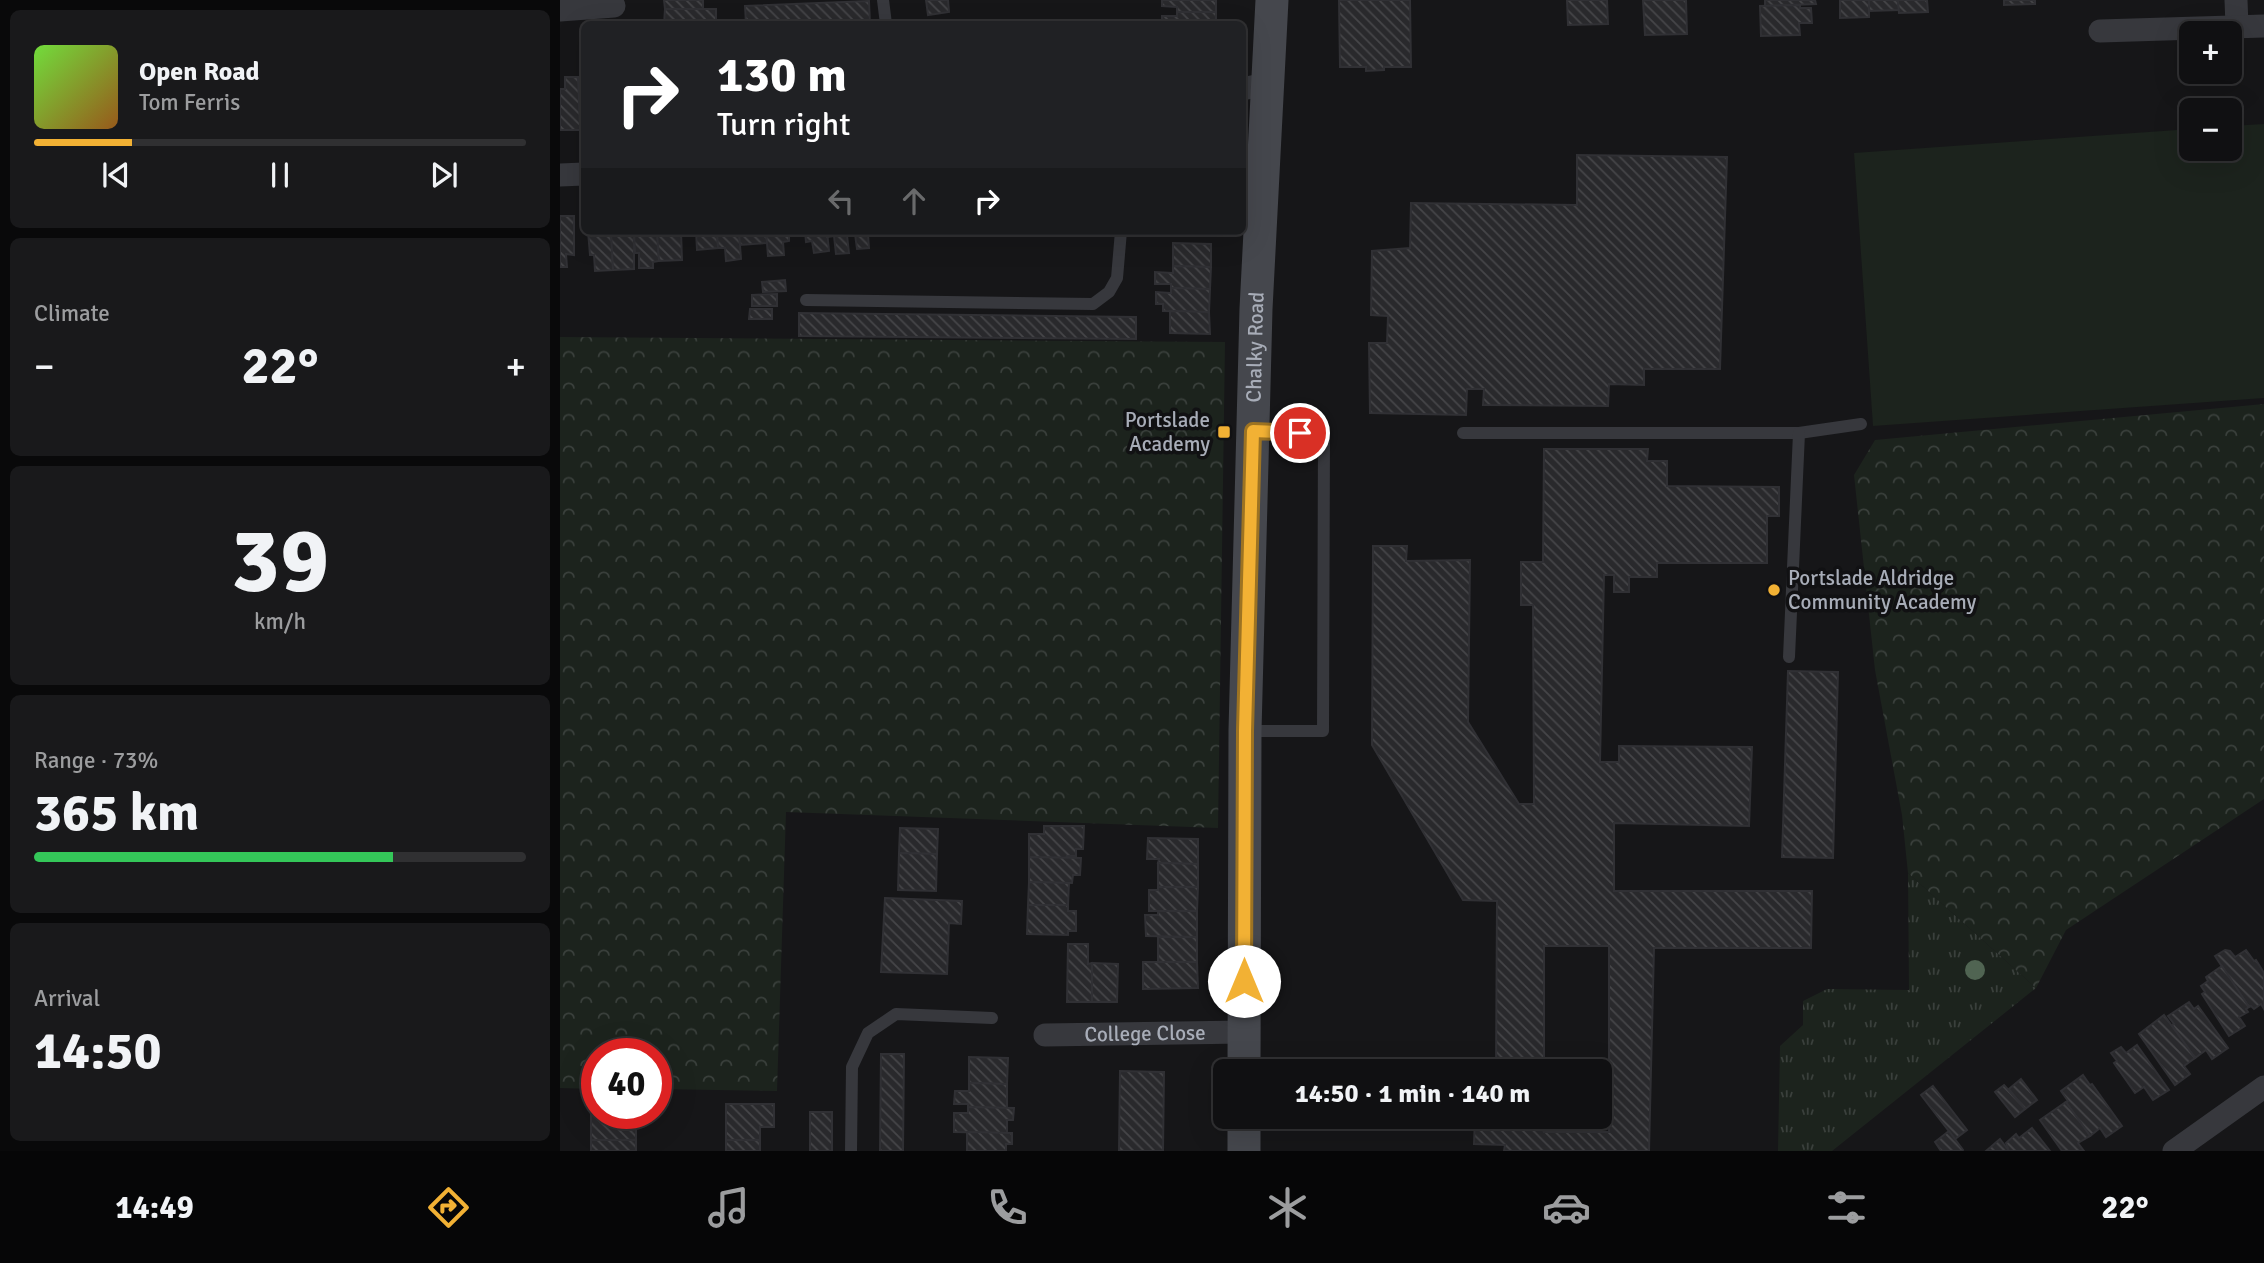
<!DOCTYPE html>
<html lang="en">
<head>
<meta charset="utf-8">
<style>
	body { margin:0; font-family:Signika,sans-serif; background:#19191b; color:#f1f3f6; height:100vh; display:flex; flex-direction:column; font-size:26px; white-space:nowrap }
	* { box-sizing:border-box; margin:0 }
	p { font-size:23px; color:#9c9d9f }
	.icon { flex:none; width:38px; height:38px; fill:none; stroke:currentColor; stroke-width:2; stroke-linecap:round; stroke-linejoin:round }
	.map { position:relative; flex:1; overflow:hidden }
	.drawer { display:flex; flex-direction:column; gap:10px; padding:10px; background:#09090a; width:560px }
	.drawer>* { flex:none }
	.guide { position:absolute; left:21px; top:21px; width:665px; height:214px; border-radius:10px; box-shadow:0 7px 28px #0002,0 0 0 2px #303032; background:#202124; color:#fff; overflow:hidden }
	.controls { position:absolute; left:1619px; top:21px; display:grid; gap:14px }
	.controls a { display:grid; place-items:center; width:63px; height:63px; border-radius:10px; background:#101012; box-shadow:0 7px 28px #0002,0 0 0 2px #303032; font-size:35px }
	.speed { position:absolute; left:21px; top:1038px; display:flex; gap:14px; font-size:35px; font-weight:700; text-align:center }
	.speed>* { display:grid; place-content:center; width:91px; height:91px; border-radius:50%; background:#101012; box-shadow:0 7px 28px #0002,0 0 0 2px #303032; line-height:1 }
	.speed .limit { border:10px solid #d22; background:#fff; color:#111 }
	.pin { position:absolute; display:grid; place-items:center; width:60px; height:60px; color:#fff; margin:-30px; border:4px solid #fff; border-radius:50%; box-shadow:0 2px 7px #0007 }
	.me { position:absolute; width:77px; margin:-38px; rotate:0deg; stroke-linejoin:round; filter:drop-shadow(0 0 5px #0008) }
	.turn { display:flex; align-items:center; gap:24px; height:147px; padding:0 21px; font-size:32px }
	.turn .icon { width:91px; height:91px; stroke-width:2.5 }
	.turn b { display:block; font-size:49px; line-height:60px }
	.lanes { display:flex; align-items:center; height:66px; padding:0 21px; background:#0003; justify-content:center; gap:35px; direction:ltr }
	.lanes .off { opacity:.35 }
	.big { font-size:52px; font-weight:700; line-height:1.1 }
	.drawer .widget { flex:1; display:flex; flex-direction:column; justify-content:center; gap:10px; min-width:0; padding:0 24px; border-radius:10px; background:#19191b }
	.drawer .dial { align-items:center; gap:0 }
	.dial b { font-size:91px; line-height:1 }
	.song { display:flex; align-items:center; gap:21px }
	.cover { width:84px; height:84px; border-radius:10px; background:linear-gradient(135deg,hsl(100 70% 55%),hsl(30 70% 35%)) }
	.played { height:7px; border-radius:4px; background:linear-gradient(90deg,#f2b134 20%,#303032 20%) }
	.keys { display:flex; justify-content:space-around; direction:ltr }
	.heat { display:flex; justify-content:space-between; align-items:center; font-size:38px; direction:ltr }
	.charge { height:10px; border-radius:5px; background:linear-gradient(90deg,#34c759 73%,#303032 0) }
	.trip { position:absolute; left:653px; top:1059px; width:399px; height:70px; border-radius:10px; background:#101012; box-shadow:0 7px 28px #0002,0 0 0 2px #303032; font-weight:700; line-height:70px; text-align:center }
	.tab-bar { display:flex; height:112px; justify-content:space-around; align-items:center; background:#060607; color:#9c9d9f }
	.tab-bar .icon { width:49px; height:49px }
	.tab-bar .active { color:#f2b134 }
	.tab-bar b { font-size:32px; color:#f1f3f6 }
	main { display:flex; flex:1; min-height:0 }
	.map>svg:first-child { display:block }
	.grass { fill:url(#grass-tufts) }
	.park { fill:url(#park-crowns) }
	.pitch { fill:#1c231d }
	.building { fill:url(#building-back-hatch); stroke:#303034; stroke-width:2 }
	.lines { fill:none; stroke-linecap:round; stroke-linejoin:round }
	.lane { stroke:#37383d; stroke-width:12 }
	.street { stroke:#37383d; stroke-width:23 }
	.secondary { stroke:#45474d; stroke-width:33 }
	.tree { fill:#506452 }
	.route-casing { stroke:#9d7322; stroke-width:18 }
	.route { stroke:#f2b134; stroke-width:12 }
	.poi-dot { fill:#f2b134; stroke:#111113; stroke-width:2.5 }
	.labels { text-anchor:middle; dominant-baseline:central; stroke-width:7; stroke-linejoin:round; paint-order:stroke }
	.street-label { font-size:21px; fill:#a8adb8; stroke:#111113 }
	.poi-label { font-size:21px; fill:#a8adb8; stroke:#111113; text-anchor:end }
</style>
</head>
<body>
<main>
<section class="drawer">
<div class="widget">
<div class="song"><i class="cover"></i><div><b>Open Road</b><p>Tom Ferris</p></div></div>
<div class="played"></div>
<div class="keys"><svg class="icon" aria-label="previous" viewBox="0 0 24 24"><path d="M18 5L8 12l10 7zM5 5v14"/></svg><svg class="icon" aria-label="pause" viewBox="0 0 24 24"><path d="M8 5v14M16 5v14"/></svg><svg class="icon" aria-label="next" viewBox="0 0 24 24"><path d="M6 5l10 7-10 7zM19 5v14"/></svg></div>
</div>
<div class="widget"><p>Climate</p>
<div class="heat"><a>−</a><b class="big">22°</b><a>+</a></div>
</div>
<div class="widget dial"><b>39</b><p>km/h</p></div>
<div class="widget"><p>Range · 73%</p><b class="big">365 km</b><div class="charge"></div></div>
<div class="widget"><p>Arrival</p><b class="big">14:50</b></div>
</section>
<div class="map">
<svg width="1704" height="1151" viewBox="0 0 1704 1151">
	<defs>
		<pattern id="grass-tufts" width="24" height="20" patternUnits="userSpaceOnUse" patternTransform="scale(1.75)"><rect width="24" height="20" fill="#1c231d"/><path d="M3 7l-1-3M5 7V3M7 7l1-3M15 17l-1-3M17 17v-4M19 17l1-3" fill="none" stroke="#3a403c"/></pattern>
		<pattern id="park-crowns" width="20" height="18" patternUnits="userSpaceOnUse" patternTransform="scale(1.75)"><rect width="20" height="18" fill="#1c231d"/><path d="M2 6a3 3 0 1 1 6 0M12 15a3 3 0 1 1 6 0" fill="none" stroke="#3a403c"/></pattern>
		<pattern id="building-back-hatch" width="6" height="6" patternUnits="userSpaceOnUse" patternTransform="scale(1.75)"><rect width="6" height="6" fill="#29292c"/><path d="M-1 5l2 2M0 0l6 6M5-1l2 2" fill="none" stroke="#454548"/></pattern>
	</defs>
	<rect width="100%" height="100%" fill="#161618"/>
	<path class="grass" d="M1348 873 1476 988 1272 1151H1218L1220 1046 1243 1025V1001L1267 989 1349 990Z"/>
	<g class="park">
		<path d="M0 337 665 342 658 828 226 812 217 1091 96 1089V1054H37V1089L0 1088Z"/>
		<path d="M1704 404V799L1506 930 1476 988 1348 873 1342 815 1315 670 1294 475 1315 440Z"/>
	</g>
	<path class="pitch" d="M1704 124V398L1313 426 1294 153 1631 129V149H1670V126Z"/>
	<g class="building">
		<path d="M104 0H143V9H105Z"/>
		<path d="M366 0H388L389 12 368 15Z"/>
		<path d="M602 0H656V12H617V7L602 6Z"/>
		<path d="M779 0H850L851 67H824V70L806 71V67H780Z"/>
		<path d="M1007 0H1047L1048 24 1008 25Z"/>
		<path d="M1083 0H1126L1127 34 1085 35Z"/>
		<path d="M1205 0H1255L1256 4 1205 6Z"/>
		<path d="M1280 0H1309V17L1280 18Z"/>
		<path d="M1309 0H1338L1339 10 1309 11Z"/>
		<path d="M1338 0H1367L1368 12 1339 13Z"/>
		<path d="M1444 0H1475V4L1444 5Z"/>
		<path d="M309 1 310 24H186L185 6Z"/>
		<path d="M1240 5V8H1251L1252 23H1239L1240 35 1201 36 1200 6Z"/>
		<path d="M105 9H156V24H104Z"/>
		<path d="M617 12H656V24H602V16H617Z"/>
		<path d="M24 76V129L20 130 18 77Z"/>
		<path d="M5 77H18L20 130H0V89H5Z"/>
		<path d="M1017 155 1167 157 1160 369H1084V385L1049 384 1048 406 923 405 924 389H907L906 415 810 413 809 343H827L828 316 811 315 812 251 850 248 851 203 1017 205Z"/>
		<path d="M0 216H14V255L6 254 7 267H0Z"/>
		<path d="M28 231H51L53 270 35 271 34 255H30Z"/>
		<path d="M51 231H74V269L53 270Z"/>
		<path d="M74 231H97L99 261 93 262V268H79V253H75Z"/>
		<path d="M97 231H121L122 260 99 261Z"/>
		<path d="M136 231H157L158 248 137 250Z"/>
		<path d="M157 231H179L181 259 166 261 165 248H158Z"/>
		<path d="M179 231H206L207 243 180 245Z"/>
		<path d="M206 231H229V241L223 242 224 255 208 256Z"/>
		<path d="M245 231H267L269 251 254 253 252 241 246 242Z"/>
		<path d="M267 231H290L291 234 287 235 289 253 276 254 274 236 267 237Z"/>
		<path d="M290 231H312V233L308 234 309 248 297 249 295 234H291Z"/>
		<path d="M613 243 651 244V267L613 266Z"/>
		<path d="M613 266 651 267 650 289 611 288V284H595V272L613 273Z"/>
		<path d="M225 280 226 291 203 292 202 282Z"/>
		<path d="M611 288 650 289 649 312 603 311V304H596V292L611 293Z"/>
		<path d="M217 294V306H192V295Z"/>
		<path d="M190 309H212V319H189Z"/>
		<path d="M610 311 649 312 650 334 610 333Z"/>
		<path d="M239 313 576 317V339L239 336Z"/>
		<path d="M984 449H1088L1087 461H1107V486L1219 487V516H1207V563H1097V577H1069V592H1054V575H1044L1040 762H1059V746L1192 747 1189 826 1054 823V891H1252L1251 948H1094L1089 1151H944L945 1145 914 1144 915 1116H984V1132H1049V946H984V1071H936L937 901 903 900 812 745 813 546H847L846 561 910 560 908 722 959 804H974L973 605H961V562H983Z"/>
		<path d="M1228 671 1278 672 1273 858 1222 857Z"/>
		<path d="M484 826H524L523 849H516V856H507L506 858 469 857V834H484Z"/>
		<path d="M340 828 378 829 377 854 339 853Z"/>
		<path d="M588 838 638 839V864L598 863 599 859H587Z"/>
		<path d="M339 853 377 854 376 891 338 890Z"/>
		<path d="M469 857 521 858 520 875H513L512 883 469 882Z"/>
		<path d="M598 863 638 864V887H598Z"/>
		<path d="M469 882 509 883 508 905H468Z"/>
		<path d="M598 887H638L637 911H589V890H598Z"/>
		<path d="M325 898 402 901 401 924 389 923 387 974 321 972Z"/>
		<path d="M468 905H508V911H516V931H508V935L467 934Z"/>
		<path d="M598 911H637V937L586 936 585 915H598Z"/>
		<rect x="598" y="937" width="39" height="25"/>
		<path d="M508 944H528V964L532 963V1002H507Z"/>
		<path d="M1665 950 1670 951 1675 957 1686 950 1694 961 1696 960 1704 973V1009L1701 1004 1694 1009 1691 1006 1689 1007 1655 956Z"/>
		<path d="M583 962H637L638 988 583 989Z"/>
		<path d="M532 963 558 964 557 1002H532Z"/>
		<path d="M1662 966 1689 1007 1686 1009 1688 1012 1679 1017 1685 1026 1669 1036 1642 994 1645 992 1641 986 1648 981 1646 977Z"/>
		<path d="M1629 1002 1634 1009 1638 1006 1668 1048 1652 1059 1646 1050 1635 1058 1612 1025 1614 1024 1608 1016Z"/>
		<path d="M1604 1015 1635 1058 1624 1066 1630 1074 1615 1085 1579 1034Z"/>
		<path d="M1577 1045 1609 1090 1593 1100 1584 1087 1575 1093 1554 1063 1557 1061 1551 1053 1561 1047 1566 1053Z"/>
		<path d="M321 1054H344L343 1151H320Z"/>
		<path d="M409 1057 448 1058 447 1084 409 1083Z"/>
		<path d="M560 1071 604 1072 603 1151H559Z"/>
		<path d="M1523 1075 1530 1085 1532 1084 1562 1126 1546 1137 1540 1128 1530 1136 1506 1102 1508 1101 1501 1091Z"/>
		<path d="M1461 1079 1477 1100 1465 1109 1449 1089Z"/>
		<path d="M409 1083 447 1084V1108L408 1107V1104H394L395 1091H409Z"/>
		<path d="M1444 1085 1465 1109 1455 1117 1435 1092Z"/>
		<path d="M1373 1086 1407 1130 1395 1139 1361 1095Z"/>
		<path d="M1506 1102 1530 1136 1518 1143 1524 1151H1502L1480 1120Z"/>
		<path d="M166 1104H214V1127H200V1140H166Z"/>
		<path d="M408 1107 454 1108 453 1120H447V1133L394 1132V1113H408Z"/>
		<path d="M31 1110H37V1113H76V1140H31Z"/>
		<rect x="250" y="1112" width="22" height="39"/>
		<path d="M1472 1128 1490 1151H1449L1446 1143 1456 1134 1459 1138Z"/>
		<path d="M1389 1131 1403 1150 1402 1151H1381L1375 1142Z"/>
		<path d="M407 1132 452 1133V1144H446V1151H407Z"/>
		<path d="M1440 1139 1449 1151H1426Z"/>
		<rect x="31" y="1140" width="45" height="11"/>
		<rect x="166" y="1140" width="34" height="11"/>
	</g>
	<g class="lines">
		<g class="lane">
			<path d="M323 0 326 24"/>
			<path d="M246 300 533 304 549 292 557 278 561 231"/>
			<path d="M903 433H1239L1301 424"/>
			<path d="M1229 657 1239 433"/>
			<path d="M686 731H763L764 435 694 431"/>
			<path d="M291 1151 292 1067 308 1033 336 1014 432 1018"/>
		</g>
		<g class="street">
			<path d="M1676 0 1677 26"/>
			<path d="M0 10 54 6"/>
			<path d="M1540 31 1704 26"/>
			<path d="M682 89 706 84"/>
			<path d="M0 175 24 174"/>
			<path id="s1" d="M485 1035 684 1032"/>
			<path d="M1614 1151 1704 1087"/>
		</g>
		<g class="secondary">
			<path id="s2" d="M684 1071 685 731 696 309 712 0"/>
			<path d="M684 1151V1116"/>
		</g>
	</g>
	<circle class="tree" cx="1415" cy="970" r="10"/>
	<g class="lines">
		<g class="route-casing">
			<path id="route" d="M684 981 685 731 693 431 740 433"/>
		</g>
		<use href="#route" class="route"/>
	</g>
	<g class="poi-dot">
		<rect x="657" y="425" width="14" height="14" rx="3.5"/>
		<circle cx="1214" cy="590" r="7"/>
	</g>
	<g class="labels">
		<g class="street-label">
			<text stroke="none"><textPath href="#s2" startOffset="724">Chalky Road</textPath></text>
			<text stroke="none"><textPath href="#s1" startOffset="100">College Close</textPath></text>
		</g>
		<g class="poi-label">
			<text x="650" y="420">Portslade<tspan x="650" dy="24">Academy</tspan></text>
			<text x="1228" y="578" text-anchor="start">Portslade Aldridge<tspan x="1228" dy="24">Community Academy</tspan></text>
		</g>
	</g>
</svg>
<div class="controls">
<a>+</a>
<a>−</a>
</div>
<div class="speed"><div class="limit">40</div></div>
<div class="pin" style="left:740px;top:433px;background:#d93025"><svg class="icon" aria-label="arrive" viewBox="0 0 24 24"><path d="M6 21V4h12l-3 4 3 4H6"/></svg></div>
<svg class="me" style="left:684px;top:981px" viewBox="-20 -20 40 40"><circle r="19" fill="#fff"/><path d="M0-13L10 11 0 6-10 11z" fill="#f2b134"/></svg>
<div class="trip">14:50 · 1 min · 140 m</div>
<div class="guide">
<div class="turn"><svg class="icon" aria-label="right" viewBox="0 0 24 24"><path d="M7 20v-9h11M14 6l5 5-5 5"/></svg><div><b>130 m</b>Turn right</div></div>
<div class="lanes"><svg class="icon off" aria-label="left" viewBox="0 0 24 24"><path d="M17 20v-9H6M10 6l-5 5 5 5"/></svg><svg class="icon off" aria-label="ahead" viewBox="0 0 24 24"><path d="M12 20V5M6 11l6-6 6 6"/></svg><svg class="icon" aria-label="right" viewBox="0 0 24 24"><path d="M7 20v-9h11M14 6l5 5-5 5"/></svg></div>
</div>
</div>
</main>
<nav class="tab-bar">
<b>14:49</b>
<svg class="icon active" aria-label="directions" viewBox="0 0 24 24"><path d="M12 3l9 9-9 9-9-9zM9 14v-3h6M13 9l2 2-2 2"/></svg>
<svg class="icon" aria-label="music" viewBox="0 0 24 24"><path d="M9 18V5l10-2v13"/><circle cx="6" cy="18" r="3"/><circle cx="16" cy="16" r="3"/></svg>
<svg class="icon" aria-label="phone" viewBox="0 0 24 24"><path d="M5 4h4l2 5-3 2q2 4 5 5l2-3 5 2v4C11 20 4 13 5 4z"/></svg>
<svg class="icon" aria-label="climate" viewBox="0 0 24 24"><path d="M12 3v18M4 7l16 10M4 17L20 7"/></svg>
<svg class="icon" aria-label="car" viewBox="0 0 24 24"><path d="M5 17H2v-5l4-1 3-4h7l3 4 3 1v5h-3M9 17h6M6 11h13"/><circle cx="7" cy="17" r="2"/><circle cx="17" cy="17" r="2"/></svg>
<svg class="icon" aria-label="filters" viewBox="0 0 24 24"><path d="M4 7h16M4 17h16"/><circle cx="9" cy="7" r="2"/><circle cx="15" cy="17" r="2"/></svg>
<b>22°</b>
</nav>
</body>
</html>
